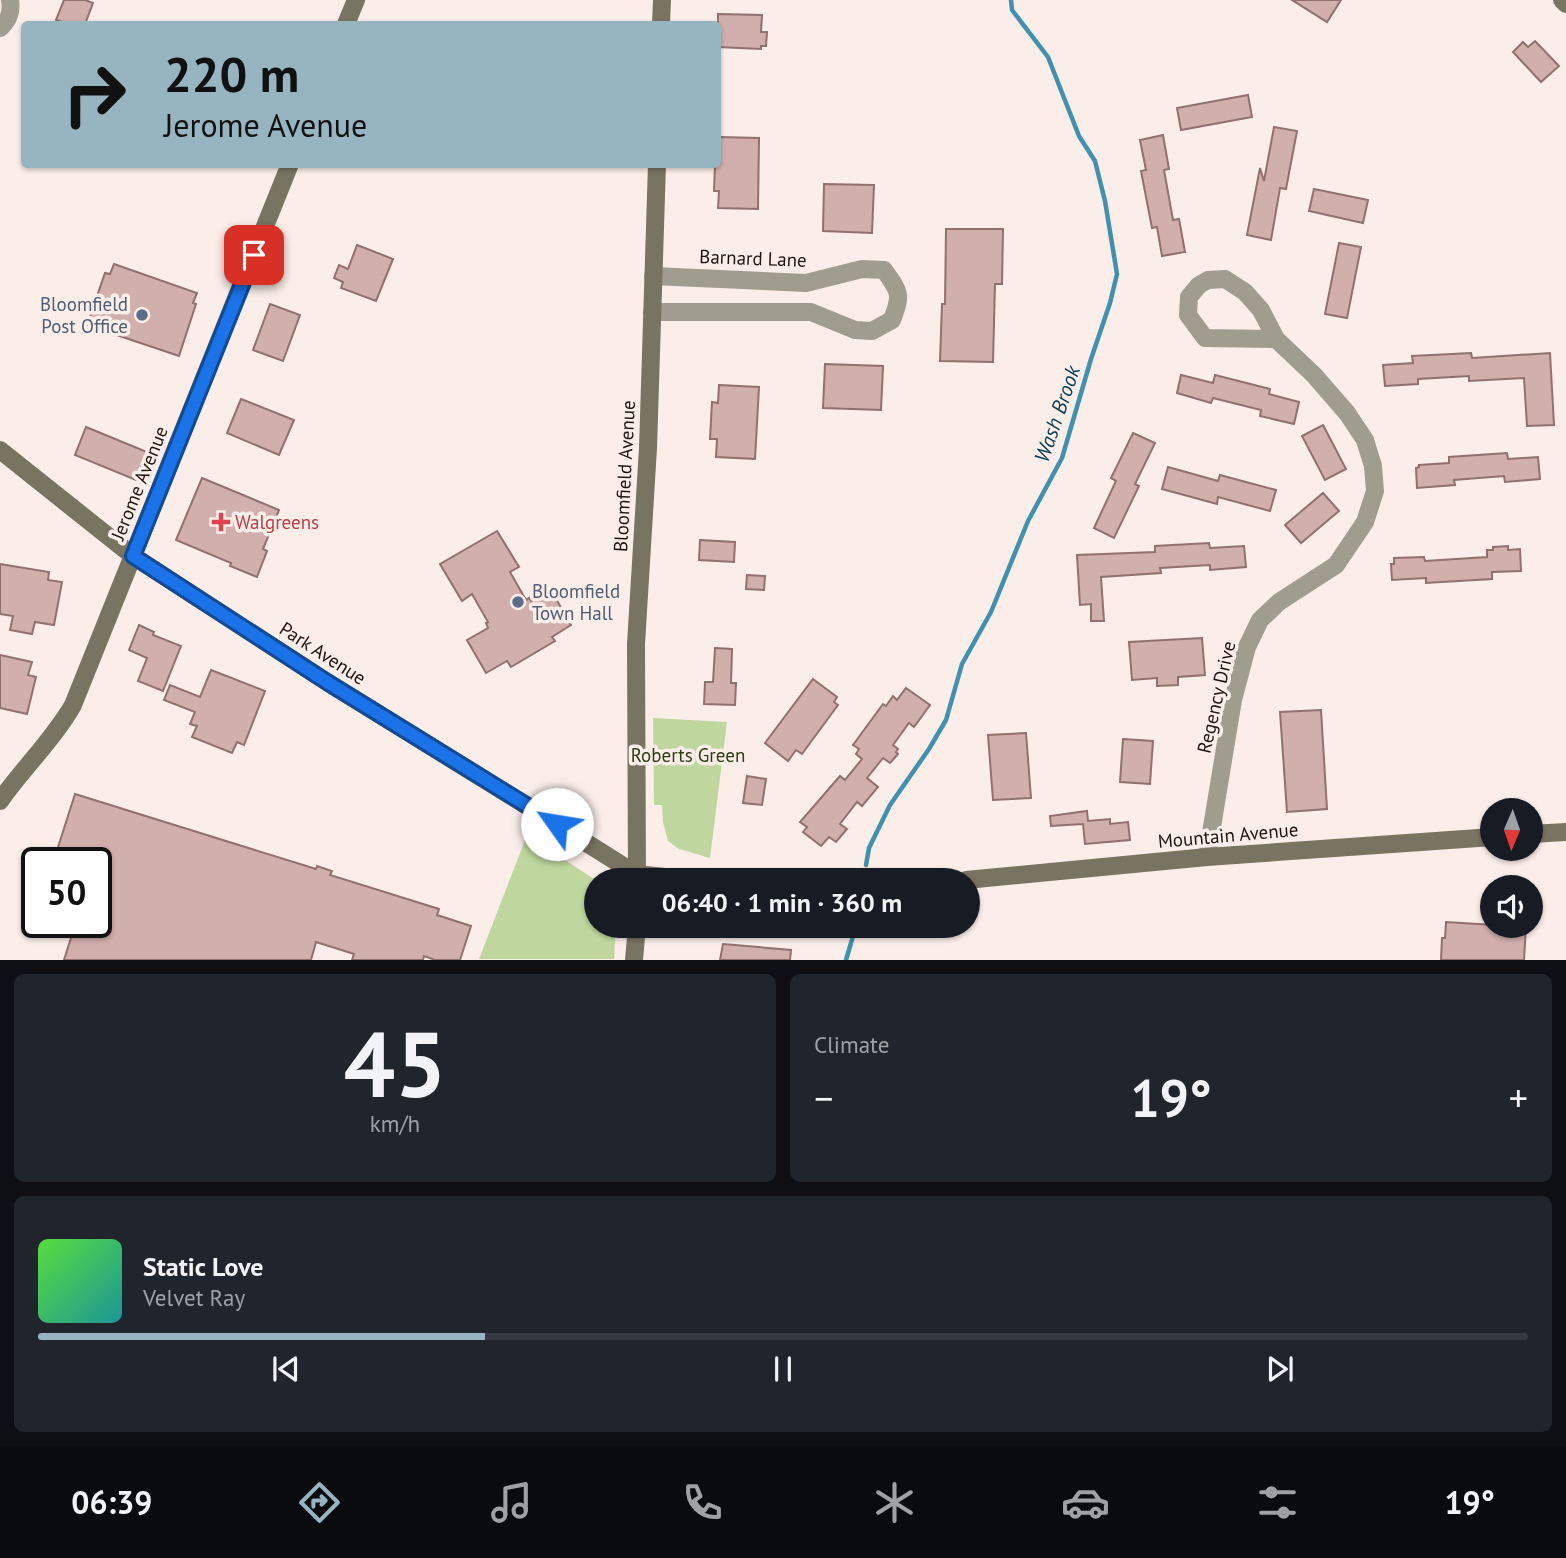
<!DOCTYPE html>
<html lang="en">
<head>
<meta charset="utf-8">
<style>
	body { margin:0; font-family:"PT Sans",sans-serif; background:#20242c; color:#f1f3f6; height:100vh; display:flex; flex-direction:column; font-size:26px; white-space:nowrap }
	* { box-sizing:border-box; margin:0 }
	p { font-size:23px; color:#9ea1a6 }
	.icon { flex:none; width:38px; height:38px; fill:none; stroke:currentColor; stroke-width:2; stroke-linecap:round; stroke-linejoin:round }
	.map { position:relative; height:960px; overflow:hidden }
	.drawer { display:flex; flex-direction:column; gap:14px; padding:14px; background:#0d0f14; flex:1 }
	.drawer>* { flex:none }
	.guide { position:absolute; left:21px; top:21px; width:700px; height:147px; border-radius:7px; box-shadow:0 2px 5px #0004; background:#97b5c0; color:#111; overflow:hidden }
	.needle { width:46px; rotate:182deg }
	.tools { position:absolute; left:1480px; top:798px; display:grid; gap:14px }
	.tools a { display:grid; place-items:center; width:63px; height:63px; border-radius:50%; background:#171b24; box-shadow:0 2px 5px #0004; font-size:35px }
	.speed { position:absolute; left:21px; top:847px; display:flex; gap:14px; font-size:35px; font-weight:700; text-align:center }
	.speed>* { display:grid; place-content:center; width:91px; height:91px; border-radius:50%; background:#171b24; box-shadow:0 2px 5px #0004; line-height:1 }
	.speed .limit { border:4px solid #111; border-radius:10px; background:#fff; color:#111 }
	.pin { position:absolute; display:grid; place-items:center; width:60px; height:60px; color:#fff; margin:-30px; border-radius:14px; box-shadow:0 4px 10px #0006 }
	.me { position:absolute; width:77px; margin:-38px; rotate:302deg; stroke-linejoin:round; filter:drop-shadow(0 0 5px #0008) }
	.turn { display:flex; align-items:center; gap:24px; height:147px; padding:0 28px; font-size:32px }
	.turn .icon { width:91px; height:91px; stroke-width:2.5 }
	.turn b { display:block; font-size:49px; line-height:60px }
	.big { font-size:52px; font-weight:600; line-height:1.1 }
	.drawer .widget { flex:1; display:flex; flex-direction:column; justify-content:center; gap:10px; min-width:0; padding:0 24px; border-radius:10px; background:#20242c }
	.drawer .dial { align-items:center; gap:0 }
	.dial b { font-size:91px; line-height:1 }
	.song { display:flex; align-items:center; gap:21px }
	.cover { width:84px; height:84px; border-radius:10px; background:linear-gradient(135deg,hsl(110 70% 55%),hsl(180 70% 35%)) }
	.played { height:7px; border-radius:4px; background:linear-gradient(90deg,#97b5c0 30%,#363941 30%) }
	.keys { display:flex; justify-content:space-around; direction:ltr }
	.heat { display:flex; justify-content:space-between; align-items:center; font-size:38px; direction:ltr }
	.drawer .tiles { flex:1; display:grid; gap:14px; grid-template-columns:1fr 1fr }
	.widget:last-child { grid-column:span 2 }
	.trip { position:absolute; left:584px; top:868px; width:396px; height:70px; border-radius:35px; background:#171b24; box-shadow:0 2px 5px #0004; font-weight:600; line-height:70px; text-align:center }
	.dock { display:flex; height:112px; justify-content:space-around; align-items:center; background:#090b0e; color:#9ea1a6 }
	.dock .icon { width:49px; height:49px }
	.dock .current { color:#97b5c0 }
	.dock b { font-size:32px; color:#f1f3f6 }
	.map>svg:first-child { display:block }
	.green { fill:#bfd79f }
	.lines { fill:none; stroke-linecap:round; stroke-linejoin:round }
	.stream { stroke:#3e91b1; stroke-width:4.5 }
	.building { fill:#d1afac; stroke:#90716e; stroke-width:2 }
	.street { stroke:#a09c90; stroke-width:18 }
	.secondary { stroke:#797361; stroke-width:18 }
	.route-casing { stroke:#114b97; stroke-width:18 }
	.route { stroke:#1a73e8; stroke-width:12 }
	.service-dot { fill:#5c6f8a; stroke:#fbeee9; stroke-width:2.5 }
	.health-dot { fill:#e0444e; stroke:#fbeee9; stroke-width:2.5 }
	.labels { text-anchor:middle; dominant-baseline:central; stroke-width:7; stroke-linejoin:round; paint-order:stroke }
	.street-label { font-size:19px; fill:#1f1510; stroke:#fbeee9 }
	.service-label { font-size:19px; fill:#4e5e75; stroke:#fbeee9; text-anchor:end }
	.health-label { font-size:19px; fill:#be3a42; stroke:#fbeee9; text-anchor:start }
	.park-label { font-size:19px; fill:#2e3d17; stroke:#fbeee9 }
	.water-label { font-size:21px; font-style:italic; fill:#0a4154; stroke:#fbeee9 }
</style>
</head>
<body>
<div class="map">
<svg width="1566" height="960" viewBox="0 0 1566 960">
	<rect width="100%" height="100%" fill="#fbeee9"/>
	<g class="green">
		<path d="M653 718 727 722 710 858 679 849 668 841 663 822 662 805H654Z"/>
		<path d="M527 835 597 881V926H616L614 959H479Z"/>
	</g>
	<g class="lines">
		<g class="stream">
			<path d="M866 865 869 848 890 805 929 749 946 720 962 664 991 612 1028 521 1062 458 1091 359 1110 303 1117 274 1105 201 1095 161 1079 136 1048 57 1012 10 1011 0"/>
			<path d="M846 960 856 926"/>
		</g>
	</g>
	<g class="building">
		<path d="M64 0H85L93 3 85 24H68L56 20Z"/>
		<path d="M1292 0H1341L1327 22Z"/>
		<path d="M718 14 762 15 761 32H767L766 46H761V49L718 47Z"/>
		<path d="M1535 41 1559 66 1541 82 1513 52 1523 42 1528 47Z"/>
		<path d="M1248 95 1252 117 1181 130 1177 108Z"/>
		<path d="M1274 127 1297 131 1286 189 1280 188 1271 240 1247 235 1260 168 1264 181Z"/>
		<path d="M1163 135 1169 169 1164 170 1173 220 1179 219 1185 252 1162 256 1157 227 1152 228 1141 171 1146 170 1140 140Z"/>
		<path d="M720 137 759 138 758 209 718 208 719 191H714L715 164H718V154H720Z"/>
		<path d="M824 184 874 185 872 233 823 231Z"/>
		<path d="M1314 189 1368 200 1363 223 1309 211Z"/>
		<path d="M946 229H1003L1002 284H995L993 362 940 361 942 304H945Z"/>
		<path d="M1339 243 1361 247 1347 318 1325 314Z"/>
		<path d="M357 245 393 259 376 301 341 288 343 282 334 278 339 265 348 269Z"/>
		<path d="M114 264 197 293 193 303 196 304 179 356 87 325 105 273 110 274Z"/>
		<path d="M270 304 300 315 283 361 253 350Z"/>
		<path d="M1471 353 1472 358 1550 353 1554 425 1527 426 1524 378 1469 381V376L1418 379V384L1385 386 1383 365 1413 363 1412 356Z"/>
		<path d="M825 364 883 366 881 410 823 408Z"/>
		<path d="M1181 375 1213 383 1215 375 1270 389 1269 394 1299 402 1294 424 1260 416 1261 410 1213 398 1211 403 1177 393Z"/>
		<path d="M719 385 759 387 755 459 716 457 717 439H710L712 402 718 403Z"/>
		<path d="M241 399 294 420 279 455 227 433Z"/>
		<path d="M1323 425 1346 469 1325 480 1302 436Z"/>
		<path d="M86 427 147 452 136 480 75 455Z"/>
		<path d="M1133 433 1155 443 1135 484 1139 486 1114 538 1094 528 1116 481 1111 478Z"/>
		<path d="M1507 453 1508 459 1538 457 1540 479 1505 482 1504 476 1454 480 1455 485 1417 488 1416 468 1419 467V465L1449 463V457Z"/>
		<path d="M1168 467 1218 481 1220 475 1276 490 1270 511 1218 497 1217 504 1162 489Z"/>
		<path d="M202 478 279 510 263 549 267 551 257 577 230 566 231 563 176 540Z"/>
		<path d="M1323 493 1339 511 1301 543 1285 525Z"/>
		<path d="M497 531 519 567 510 572 526 600 529 598 531 601 551 590 571 625 552 637 555 641 511 667 507 661 486 673 467 640 488 628 486 623 488 622 472 594 462 601 440 564Z"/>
		<path d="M700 540 735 542 734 562 699 560Z"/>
		<path d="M1209 543 1210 548 1244 546 1246 567 1210 570V565L1160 568 1161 573 1101 577 1104 621H1091V604L1080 605 1077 555 1155 552V546Z"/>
		<path d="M1508 546V550L1520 549 1521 571 1492 572V579L1426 583V578L1392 580 1391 564H1394V558L1424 557 1425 561 1487 557V550H1493V547Z"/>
		<path d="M0 564 49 572 48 580 62 582 54 625 35 622 32 634 10 630 13 616 0 614Z"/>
		<path d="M747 575 765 576 764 590 746 589Z"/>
		<path d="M139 625 154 632 153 635 181 646 163 691 138 681 147 658 129 650Z"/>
		<path d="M1202 638 1205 675 1178 677V685L1157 686V678L1132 680 1129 642Z"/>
		<path d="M715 648 732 649 731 683H736L735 705 704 704 705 682H713Z"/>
		<path d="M0 655 32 662 28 675 36 677 27 714 0 708Z"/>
		<path d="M211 670 265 691 244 745 237 742 232 753 192 737 197 726 190 724 195 712 164 700 170 685 200 697Z"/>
		<path d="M813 679 837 697 834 702 838 705 802 754 796 750 788 761 765 743Z"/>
		<path d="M906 688 930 705 914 727 909 723 893 745 898 749 896 752 898 754 890 763 883 758 867 778 878 787 862 806 857 802 840 824 847 829 836 842 829 837 821 846 803 832 807 827 800 822 840 776 845 780 862 759 856 754 859 749 853 745 883 704 886 706 893 696 897 700Z"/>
		<path d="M1321 710 1327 809 1287 812 1280 712Z"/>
		<path d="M1026 733 1031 798 993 800 988 735Z"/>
		<path d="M1123 739 1153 741 1150 784 1120 782Z"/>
		<path d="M747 776 766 779 762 805 743 803Z"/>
		<path d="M75 794 316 869 317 866 332 871 330 875 439 909 437 915 471 926 460 960H435L424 956 423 960H352L354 954 316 942 311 960H64L76 922H96V863H53Z"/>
		<path d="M1087 811 1088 821 1110 819V824L1128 822 1130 840 1085 844 1083 824 1051 826 1050 816Z"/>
		<path d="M1446 922 1526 927 1524 960H1441L1442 938H1445Z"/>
		<path d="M723 944 791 950 790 960H720Z"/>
	</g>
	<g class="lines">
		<g class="street">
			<path d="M0 28C9 20 12 12 10 0"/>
			<path d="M652 312H811L855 330 872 331 892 320C902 294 900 292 884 270L862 269 806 283 653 276"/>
			<path d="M1207 857 1233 700 1247 647 1260 620 1279 602 1336 565 1365 522 1375 491 1373 466 1365 440 1347 413 1314 375 1276 339 1261 310 1245 292 1225 279 1208 280 1199 285 1189 297 1188 315 1205 338 1276 339"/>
		</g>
		<g class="secondary">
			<path d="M1562 0 1566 4"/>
			<path d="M346 24 356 0"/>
			<path d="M661 24 662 0"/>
			<path d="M0 450 133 556 327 682 593 847 636 874 693 880"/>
			<path d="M0 801C23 768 53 740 73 705L290 164"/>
			<path d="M1531 834 1566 832"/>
			<path d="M637 880 636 644 648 448 657 164"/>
			<path d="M966 880 1207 857 1493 837"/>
			<path d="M634 960 637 926"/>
		</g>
	</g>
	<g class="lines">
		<g class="route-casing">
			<path id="route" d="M254 255 133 556 327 682 557 824"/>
		</g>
		<use href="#route" class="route"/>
	</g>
	<g class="service-dot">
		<circle cx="142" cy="315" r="7"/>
		<circle cx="518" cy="602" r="7"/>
	</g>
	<path class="health-dot" d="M217.5 511.5h7v7h7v7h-7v7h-7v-7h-7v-7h7z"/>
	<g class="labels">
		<g class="street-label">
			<text transform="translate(753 258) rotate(2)">Barnard Lane</text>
			<text transform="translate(624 476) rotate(-87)">Bloomfield Avenue</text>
			<text transform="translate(139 483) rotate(-68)">Jerome Avenue</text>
			<text transform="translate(323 653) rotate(33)">Park Avenue</text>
			<text transform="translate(1216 697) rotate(-77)">Regency Drive</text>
			<text transform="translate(1228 835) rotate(-5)">Mountain Avenue</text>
		</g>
		<g class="service-label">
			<text x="128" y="304">Bloomfield<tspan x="128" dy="22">Post Office</tspan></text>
			<text x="532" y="591" text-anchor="start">Bloomfield<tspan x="532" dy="22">Town Hall</tspan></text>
		</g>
		<g class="health-label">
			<text x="235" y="522">Walgreens</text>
		</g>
		<g class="park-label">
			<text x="688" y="755">Roberts Green</text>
		</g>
		<g class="water-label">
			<text transform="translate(1057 414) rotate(-71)">Wash Brook</text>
		</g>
	</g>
</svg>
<div class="tools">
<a><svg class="needle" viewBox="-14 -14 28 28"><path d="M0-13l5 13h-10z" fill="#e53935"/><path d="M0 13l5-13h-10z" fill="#9ea1a6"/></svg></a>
<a><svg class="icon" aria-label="sound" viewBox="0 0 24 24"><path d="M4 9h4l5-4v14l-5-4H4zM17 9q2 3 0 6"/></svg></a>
</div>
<div class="speed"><div class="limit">50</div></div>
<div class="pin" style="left:254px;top:255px;background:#d93025"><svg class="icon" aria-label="arrive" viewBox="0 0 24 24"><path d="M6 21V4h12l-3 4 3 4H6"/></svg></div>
<svg class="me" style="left:557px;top:824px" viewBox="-20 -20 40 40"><circle r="19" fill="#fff"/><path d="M0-13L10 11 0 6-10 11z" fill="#1a73e8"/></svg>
<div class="trip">06:40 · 1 min · 360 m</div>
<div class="guide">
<div class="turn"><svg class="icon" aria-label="right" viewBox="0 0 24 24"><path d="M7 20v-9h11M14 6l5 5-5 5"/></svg><div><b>220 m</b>Jerome Avenue</div></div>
</div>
</div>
<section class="drawer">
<div class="tiles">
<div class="widget dial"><b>45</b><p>km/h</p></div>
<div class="widget"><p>Climate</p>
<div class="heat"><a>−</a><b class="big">19°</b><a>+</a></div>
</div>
<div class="widget">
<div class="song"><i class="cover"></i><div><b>Static Love</b><p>Velvet Ray</p></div></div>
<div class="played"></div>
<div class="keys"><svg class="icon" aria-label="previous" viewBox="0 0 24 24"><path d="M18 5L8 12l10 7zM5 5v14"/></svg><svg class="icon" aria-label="pause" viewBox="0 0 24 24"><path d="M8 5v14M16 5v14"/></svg><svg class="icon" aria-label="next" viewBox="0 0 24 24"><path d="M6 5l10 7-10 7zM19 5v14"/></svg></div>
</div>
</div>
</section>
<nav class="dock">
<b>06:39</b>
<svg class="icon current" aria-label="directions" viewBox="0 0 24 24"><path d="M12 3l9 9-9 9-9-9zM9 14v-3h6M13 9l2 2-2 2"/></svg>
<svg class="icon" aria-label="music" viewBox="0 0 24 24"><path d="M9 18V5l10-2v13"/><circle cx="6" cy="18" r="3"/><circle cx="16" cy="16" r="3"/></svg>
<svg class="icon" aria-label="phone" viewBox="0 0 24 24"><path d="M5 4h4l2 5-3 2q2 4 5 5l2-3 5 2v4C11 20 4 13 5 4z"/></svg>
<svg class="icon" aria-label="climate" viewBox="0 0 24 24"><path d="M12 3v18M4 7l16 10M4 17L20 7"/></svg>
<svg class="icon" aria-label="car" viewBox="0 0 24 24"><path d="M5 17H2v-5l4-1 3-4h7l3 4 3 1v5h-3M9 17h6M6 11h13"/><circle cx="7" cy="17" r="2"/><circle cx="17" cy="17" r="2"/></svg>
<svg class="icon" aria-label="filters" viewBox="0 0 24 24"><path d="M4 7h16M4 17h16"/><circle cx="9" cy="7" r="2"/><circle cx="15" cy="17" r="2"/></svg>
<b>19°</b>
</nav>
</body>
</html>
